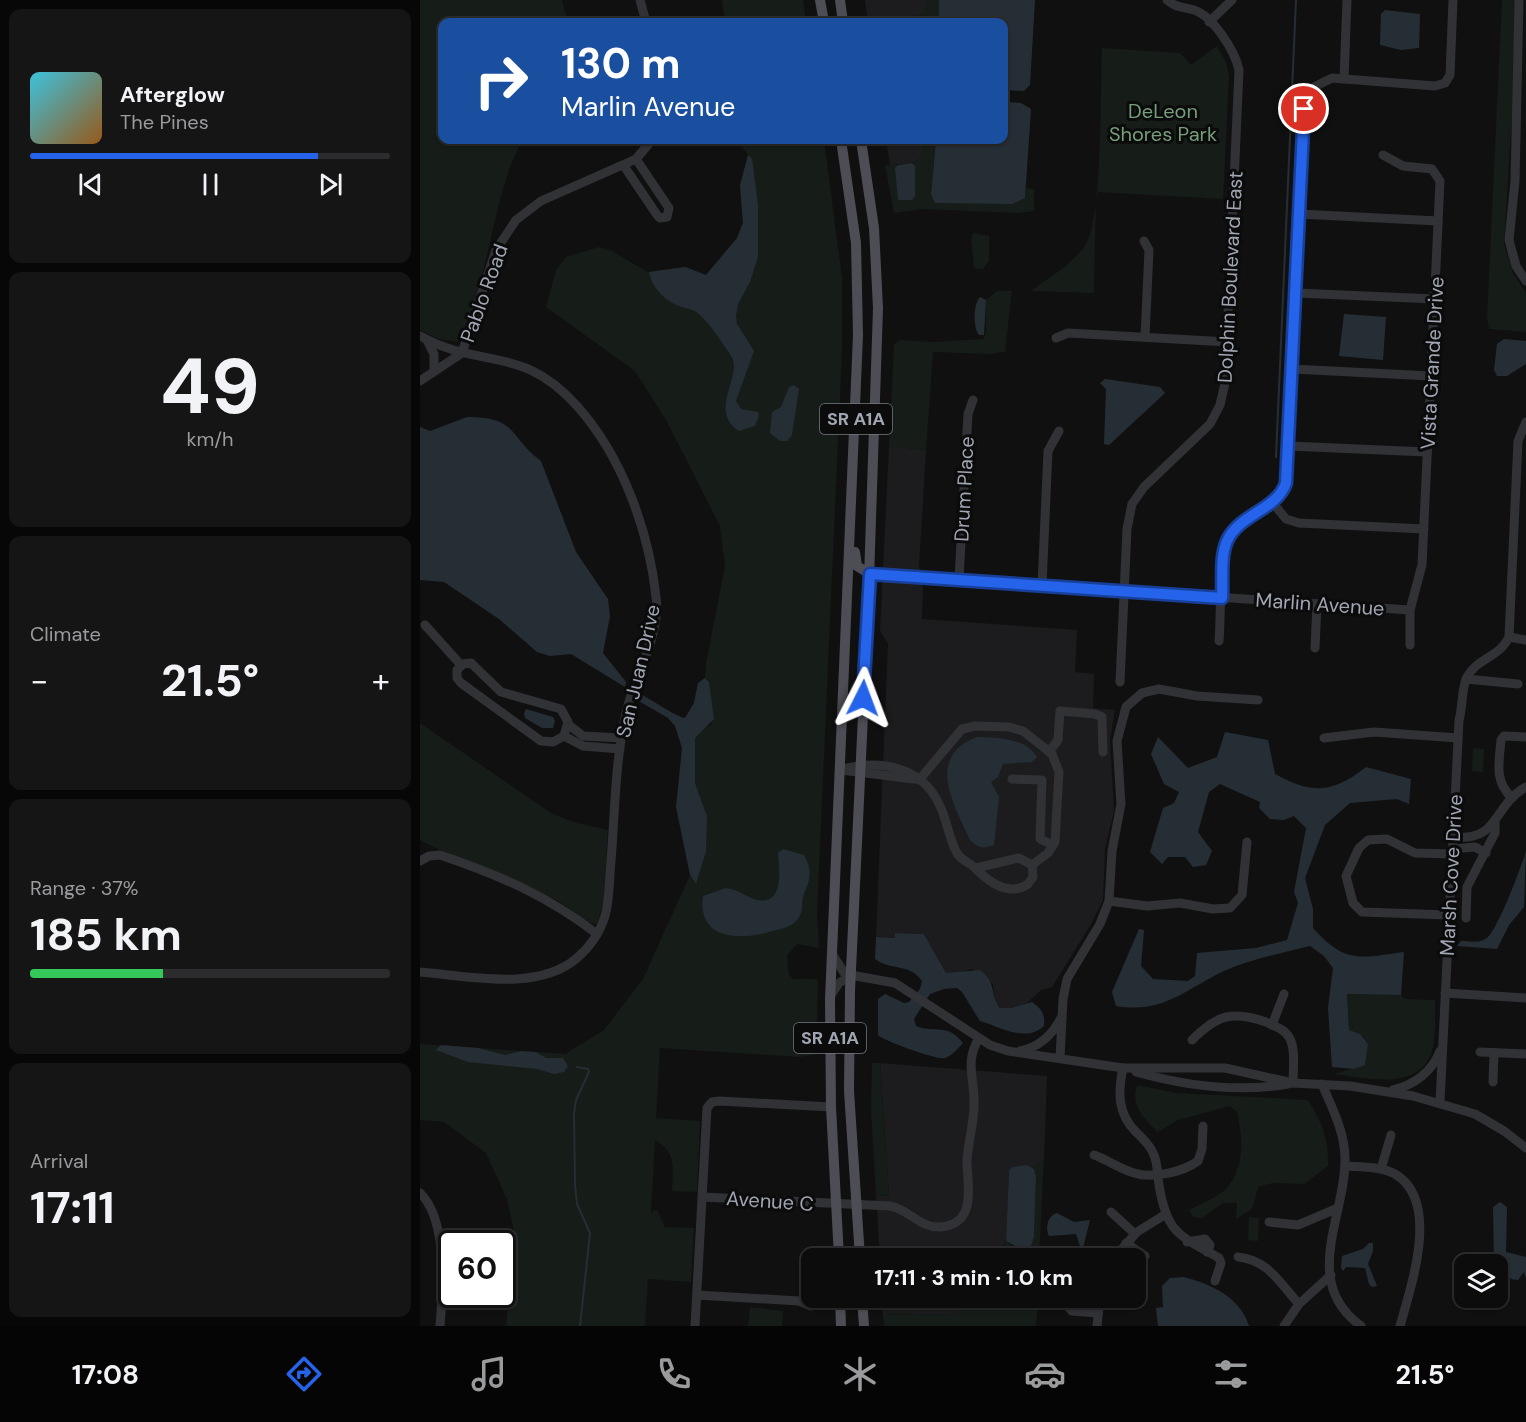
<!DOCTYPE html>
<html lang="en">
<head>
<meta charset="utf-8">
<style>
	body { margin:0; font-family:"DM Sans",sans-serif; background:#151516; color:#f1f3f6; height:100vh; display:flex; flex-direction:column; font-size:22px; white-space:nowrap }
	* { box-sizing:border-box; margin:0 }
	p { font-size:20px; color:#9a9b9d }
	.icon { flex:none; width:33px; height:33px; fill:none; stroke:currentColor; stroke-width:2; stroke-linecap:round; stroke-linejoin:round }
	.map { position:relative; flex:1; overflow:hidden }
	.panel { display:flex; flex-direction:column; gap:9px; padding:9px; background:#070707; width:420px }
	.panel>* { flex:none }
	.banner { position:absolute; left:18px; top:18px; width:570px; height:126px; border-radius:12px; box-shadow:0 2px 4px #0004,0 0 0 2px #2c2c2e; background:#1a4fa0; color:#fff; overflow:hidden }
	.buttons { position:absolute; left:1034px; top:1254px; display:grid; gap:12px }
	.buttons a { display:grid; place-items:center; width:54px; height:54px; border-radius:12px; background:#0c0c0d; box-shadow:0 2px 4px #0004,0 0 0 2px #2c2c2e; font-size:30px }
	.speed { position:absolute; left:18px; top:1230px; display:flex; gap:12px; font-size:30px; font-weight:700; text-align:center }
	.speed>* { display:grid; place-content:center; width:78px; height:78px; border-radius:50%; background:#0c0c0d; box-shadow:0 2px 4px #0004,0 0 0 2px #2c2c2e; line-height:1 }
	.speed .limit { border:3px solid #111; border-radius:9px; background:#fff; color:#111 }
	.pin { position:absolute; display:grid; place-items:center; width:51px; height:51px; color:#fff; margin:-26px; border:3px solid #fff; border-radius:50%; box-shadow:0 2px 6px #0007 }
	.me { position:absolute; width:66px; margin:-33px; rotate:3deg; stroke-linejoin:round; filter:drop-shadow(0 0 4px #0008) }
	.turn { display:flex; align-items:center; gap:21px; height:126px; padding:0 24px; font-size:27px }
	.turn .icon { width:78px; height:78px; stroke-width:2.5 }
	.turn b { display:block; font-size:42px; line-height:51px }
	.big { font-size:45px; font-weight:700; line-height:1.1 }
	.panel .tile { flex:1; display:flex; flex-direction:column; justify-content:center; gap:9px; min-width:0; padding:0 21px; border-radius:12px; background:#151516 }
	.panel .dial { align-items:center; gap:0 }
	.dial b { font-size:78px; line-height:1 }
	.song { display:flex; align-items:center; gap:18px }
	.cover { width:72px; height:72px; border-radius:9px; background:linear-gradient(135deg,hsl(190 70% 55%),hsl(30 70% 35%)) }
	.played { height:6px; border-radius:3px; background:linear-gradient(90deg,#2563eb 80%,#2c2c2e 80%) }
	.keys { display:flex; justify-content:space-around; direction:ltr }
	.heat { display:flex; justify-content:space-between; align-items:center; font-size:33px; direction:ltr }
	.charge { height:9px; border-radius:4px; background:linear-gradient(90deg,#34c759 37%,#2c2c2e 0) }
	.trip { position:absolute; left:381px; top:1248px; width:345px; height:60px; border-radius:12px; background:#0c0c0d; box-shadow:0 2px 4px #0004,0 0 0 2px #2c2c2e; font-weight:700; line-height:60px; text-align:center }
	.dock { display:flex; height:96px; justify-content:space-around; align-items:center; background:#050505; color:#9a9b9d }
	.dock .icon { width:42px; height:42px }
	.dock .active { color:#2563eb }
	.dock b { font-size:27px; color:#f1f3f6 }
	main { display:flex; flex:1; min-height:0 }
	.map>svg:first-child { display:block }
	.built { fill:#1c1c1e }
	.green { fill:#161c17 }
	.water { fill:#262e35 }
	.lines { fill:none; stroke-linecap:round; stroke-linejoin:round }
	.stream { stroke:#262e35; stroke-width:2 }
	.minor { stroke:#313236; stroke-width:9 }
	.major { stroke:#4d4e55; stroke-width:10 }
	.route-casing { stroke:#184099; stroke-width:15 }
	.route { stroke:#2563eb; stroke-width:10 }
	.labels { text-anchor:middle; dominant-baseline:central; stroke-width:6; stroke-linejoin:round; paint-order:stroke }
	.shield { fill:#0b0b0c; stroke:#747881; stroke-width:1.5 }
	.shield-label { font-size:18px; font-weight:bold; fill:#a1a6b3 }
	.park-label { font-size:20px; fill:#779e7b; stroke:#0b0b0c }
	.street-label { font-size:20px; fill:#a1a6b3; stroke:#0b0b0c }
</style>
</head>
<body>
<main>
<section class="panel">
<div class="tile">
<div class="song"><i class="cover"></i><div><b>Afterglow</b><p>The Pines</p></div></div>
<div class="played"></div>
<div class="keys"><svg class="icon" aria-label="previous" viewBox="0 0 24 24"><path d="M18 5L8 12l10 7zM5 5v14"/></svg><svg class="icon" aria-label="pause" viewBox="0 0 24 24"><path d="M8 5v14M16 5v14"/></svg><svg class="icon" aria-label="next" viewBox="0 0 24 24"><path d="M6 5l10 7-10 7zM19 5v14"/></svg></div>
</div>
<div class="tile dial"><b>49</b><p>km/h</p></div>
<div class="tile"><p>Climate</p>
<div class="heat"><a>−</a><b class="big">21.5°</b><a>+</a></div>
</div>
<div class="tile"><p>Range · 37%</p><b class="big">185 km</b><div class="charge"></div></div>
<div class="tile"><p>Arrival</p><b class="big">17:11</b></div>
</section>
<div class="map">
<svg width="1106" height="1326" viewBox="0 0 1106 1326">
	<rect width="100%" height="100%" fill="#101011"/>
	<g class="built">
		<path d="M445 0H507V6L504 14 463 22H448Z"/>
		<path d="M466 140H502V157L492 163 470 165Z"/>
		<path d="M469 446 506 450 499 567 503 587 502 619 657 630 655 672 674 674 673 708 695 710 690 739 694 811 685 849 683 900 670 926 632 987 621 990 607 1003 591 1008H581L575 1002 573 984 552 969 534 974 526 973 504 934 475 933V938L456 937 468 644 460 631Z"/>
		<path d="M460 1063 627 1076 624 1158 614 1169 607 1165 589 1170 586 1241 578 1256 460 1258 456 1195 469 1196Z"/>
		<path d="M462 1298H542L539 1312 530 1315 468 1313 463 1317Z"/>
	</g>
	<g class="green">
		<path d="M0 0H142L148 22H22V140H102C70 202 71 279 38 342L19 339 0 330Z"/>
		<path d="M302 0H383L386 22H305Z"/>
		<path d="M507 0H519V22H463L504 14Z"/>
		<path d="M1082 0H1095L1092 114 1084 244 1093 273 1106 293V332L1069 329 1067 318Z"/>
		<path d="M797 46 806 62 809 77 803 199 676 192 674 293 611 291C628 278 655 263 666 244 683 216 680 87 682 48L760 53 771 65Z"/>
		<path d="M318 140H404L422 278V350L397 914 399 948 377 944 367 956 369 975 373 979H395L398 981 396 1054 380 1057 240 1048 236 1118 280 1121 277 1192 252 1191C253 1168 257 1153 235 1140L231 1213 234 1210 238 1211 245 1227 274 1228 271 1282 228 1279 225 1326H86L95 1236 87 1199 66 1153 24 1122 0 1120V1044L145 1054 184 1030 223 979 270 875 275 884 287 816 275 783V738L280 731 292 724 289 682 285 678 286 664 305 566 300 526 246 420 215 371 126 307 136 270 146 257 179 247 192 251 228 272 265 267 286 275 317 238 323 223 320 185 328 155Z"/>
		<path d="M502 140H516L511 194 605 198 606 188 614 189V211L599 213 502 209 474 213 465 165H478L475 168 495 166 492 163 502 157Z"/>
		<path d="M553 233 569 236V261L563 269 554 268 551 240Z"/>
		<path d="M577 291H592L585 352 568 354 513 352 506 450 469 446 474 344 481 340 513 342 563 339 566 333V300Z"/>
		<path d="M0 723 131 813 153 822 188 830 184 900 177 924C163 924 150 907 138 901 92 879 45 863 0 840Z"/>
		<path d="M1053 748 1064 749 1063 772 1052 771Z"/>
		<path d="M927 994 981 995 985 999 1015 1000C1015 1015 1016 1032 1013 1047 1003 1093 946 1078 913 1074L945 1065 948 1044 940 1034 929 1031Z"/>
		<path d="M452 1063H460L469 1196 456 1195 451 1110Z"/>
		<path d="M717 1085 756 1093 888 1100C902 1123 909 1139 908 1166L884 1184 853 1183 838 1187 832 1209 816 1219 817 1203H803L782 1218 773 1217 769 1210C778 1205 801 1195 806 1189 825 1167 823 1138 817 1112L810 1106 758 1120 738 1132C724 1119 710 1105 717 1085Z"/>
		<path d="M624 1158 619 1258H540L546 1255 578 1256 586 1241 594 1247 611 1246 614 1237 616 1176 614 1169Z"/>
		<path d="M829 1217 839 1218 838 1241 828 1240Z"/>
		<path d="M542 1298H618L616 1326H464L463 1317 467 1313 530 1315 538 1312Z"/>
		<path d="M330 1307 363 1311 362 1326H328Z"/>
	</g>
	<g class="water">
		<path d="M519 0H615L610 85 604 91 584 90V22H519Z"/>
		<path d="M965 10 1000 14 999 48 981 50 960 45 961 14Z"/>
		<path d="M584 102 601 103 611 109 605 198 592 204 515 203 511 194 516 140H584Z"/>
		<path d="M328 155 332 159 338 205V257L330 282 318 304 316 316 317 324 334 351 316 401 321 409 338 412 339 416 335 426 319 431C286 409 326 375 310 354 300 340 292 326 279 314 273 309 268 309 262 307 246 302 232 288 229 272L265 267 286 275 317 238 323 223 320 185Z"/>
		<path d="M492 163 495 166V196L492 200H478L475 168 478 165Z"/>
		<path d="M560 297 566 300 564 335H559C553 328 553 304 560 297Z"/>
		<path d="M924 314 966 317 963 360 919 356Z"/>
		<path d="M1084 339 1106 341V364L1087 376H1077L1074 370 1077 344Z"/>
		<path d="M685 379 740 387 745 393 689 445 684 444 686 389 680 383Z"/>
		<path d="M374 385 379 389 372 435 367 441H360L350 433 352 412 361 407 369 387Z"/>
		<path d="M47 417C99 417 88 437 121 461L156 552 188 599 190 616 183 653 206 682 205 687 151 654 130 656 117 652 79 619 24 582 0 580V427L10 431Z"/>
		<path d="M285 678 289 682 294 719 275 738V783L287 816 286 851 276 884 270 875 256 807 262 748 255 726 248 718 217 700 220 694C231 699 256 717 265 718L274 703 278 683Z"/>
		<path d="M106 709 133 717 135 721 133 728H122L105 718 104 713Z"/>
		<path d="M805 732 848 740 855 774C891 794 912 794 946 767L991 779 989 804 977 799 930 803 905 825 885 878 893 909V928C925 964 940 958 984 952L981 995 927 994 929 1030 940 1034 948 1044 945 1065 934 1069 912 1067 908 1008 913 968 904 956 890 946C862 953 830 959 804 971 764 990 743 1014 696 1006L692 992 719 929 724 930 721 966 733 979 768 981 775 976 777 953 836 948 867 940 878 903 874 892 886 828 874 816 864 820 850 819 839 808 840 802 800 784 789 792 778 832 792 851 786 865 773 867 765 857H748L742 864 730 852 743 808 754 803 759 792 744 784 731 754 738 737 768 768 797 757Z"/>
		<path d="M557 737C576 737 606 738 617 757L612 762 583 764 578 777 571 782 579 797 574 845C563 849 558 848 550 840 535 806 504 757 557 737Z"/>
		<path d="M363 849 384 855C393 871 390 879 384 894 380 903 385 911 377 920 371 927 361 929 352 931 323 940 277 942 283 896L306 888C317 889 326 897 337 900 365 905 359 869 358 853Z"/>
		<path d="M1106 851 1104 907 1089 925 1077 949 1037 946 1041 941C1050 941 1061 944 1068 937 1079 926 1101 868 1106 851Z"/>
		<path d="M475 933 504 934 526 973 560 970C578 984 569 995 580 1008H591L612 1002C622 1009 625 1014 624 1026 605 1043 581 1027 560 1021L542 992 537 988 524 989 510 994 494 1019 496 1026C516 1034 526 1022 543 1043 538 1048 532 1056 525 1058 516 1060 464 1041 458 1035V999L465 994 484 1003 489 1002 500 989 502 981C490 963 471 971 455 959L456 937 475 938Z"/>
		<path d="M21 1045 58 1048 85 1055 101 1051 116 1052 126 1058H143L148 1066 144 1072 134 1074 117 1069 48 1062 16 1050Z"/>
		<path d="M607 1165 614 1169 616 1176 614 1237 611 1246 603 1250 586 1241 589 1170 593 1167Z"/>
		<path d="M1080 1202 1087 1207 1086 1252 1106 1257V1279L1104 1272 1098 1280 1091 1279 1087 1270 1079 1269 1074 1262 1073 1207Z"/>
		<path d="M637 1213 654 1222 670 1220 662 1252 656 1234 629 1236C625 1228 628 1215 637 1213Z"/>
		<path d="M949 1243H953V1251L948 1264 957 1286 952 1287 949 1284 945 1268 926 1267 923 1271 921 1268 922 1256 943 1249Z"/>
		<path d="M764 1277C791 1284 820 1297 829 1326H738L736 1308 743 1307 742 1286 750 1278Z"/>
	</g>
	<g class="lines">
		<g class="stream">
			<path d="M856 457 876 0"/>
			<path d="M157 1067 168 1069 169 1072 156 1100 154 1113 155 1185 157 1204 170 1233 160 1326"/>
			<path d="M661 1252 665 1258"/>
		</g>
		<g class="minor">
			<path d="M220 0 226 22"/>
			<path d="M1099 0 1095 181 1089 240 1096 266 1106 281"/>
			<path d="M789 22 812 0"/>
			<path d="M924 79 927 0"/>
			<path d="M963 155 983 166 1012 169 1020 181 1002 565 990 610V645"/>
			<path d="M204 166 237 215 240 218 247 217 249 208 216 159"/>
			<path d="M879 214 1018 221"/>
			<path d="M724 241 729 250 725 337"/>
			<path d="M876 293 1015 299"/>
			<path d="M0 336C62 370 102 344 157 406 202 456 229 531 236 597 241 636 214 676 206 713 195 761 195 812 191 861 189 879 190 899 185 916 180 932 170 947 157 958 118 992 48 976 0 972"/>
			<path d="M636 338 648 333 808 342"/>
			<path d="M7 340 14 354V370"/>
			<path d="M872 369 1011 376"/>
			<path d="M0 381 42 353 76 250 96 220 121 201 216 159 232 140"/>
			<path d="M869 446 1007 452"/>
			<path d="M852 502 866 519 879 523 1004 529"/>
			<path d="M450 574 990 610"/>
			<path d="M539 579 548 414 553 400"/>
			<path d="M622 585 628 451 639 431"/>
			<path d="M5 625 41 665"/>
			<path d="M1089 637 1106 640"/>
			<path d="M799 641C801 620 799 550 810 536 825 514 858 507 866 483L887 100 894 87 912 78 1015 86 1025 83 1030 75 1033 0"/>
			<path d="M895 648 897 604"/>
			<path d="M51 663 81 692 141 709 148 722 144 736 133 742 121 741 41 683 37 678V670L43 664Z"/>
			<path d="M1046 679 1098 684"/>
			<path d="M700 682 707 529 712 504 724 487 790 424 800 405 805 383 819 70C815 51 793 16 774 10 763 7 756 8 747 0"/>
			<path d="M149 725 163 736 201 738"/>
			<path d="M144 736 163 746 200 749"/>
			<path d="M904 738 954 732 1038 738"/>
			<path d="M629 752 638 740 640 711 675 714 682 717 683 752"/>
			<path d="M420 770C457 759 501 765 519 804 527 819 528 836 536 851 540 861 550 862 556 869 569 882 589 897 608 884L613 877 612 865 599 858 556 868"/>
			<path d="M421 770 494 779"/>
			<path d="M592 779 622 780 620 839 633 845"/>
			<path d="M499 780 542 729 555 726 589 727 603 731 632 754 639 772 635 842 628 853 612 865"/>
			<path d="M1092 798C1074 781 1079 763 1081 740L1084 736 1106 737"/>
			<path d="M1033 837C1080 842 1072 806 1106 787"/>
			<path d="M1032 849 1055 847 1066 853"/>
			<path d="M0 861 9 856 20 855C79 875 128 896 177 934"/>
			<path d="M689 901 727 906 760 903 793 909 810 908 822 895 827 842"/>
			<path d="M1029 915 942 912 933 903 926 876 939 848 948 840 967 839 995 853 1032 854"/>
			<path d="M1046 918 1047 887 1075 833V820"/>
			<path d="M412 954 425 974 475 983 570 1045 588 1051 703 1068H805L873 1083 930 1086 993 1096 1055 1114 1084 1131 1106 1148"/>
			<path d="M1025 993 1106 998"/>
			<path d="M411 995 419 983 430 976"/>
			<path d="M852 1025 864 994"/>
			<path d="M772 1040C797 1015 812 1010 846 1022 855 1026 864 1029 869 1037 876 1048 873 1070 873 1083"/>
			<path d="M600 1051C619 1047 632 1036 641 1018"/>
			<path d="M1060 1052 1106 1054"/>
			<path d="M640 1058 643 999 647 979 680 924 689 901 692 851 701 804 697 741 706 707 722 693 739 689 777 696 838 700"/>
			<path d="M703 1068C698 1092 697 1113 716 1132 722 1138 730 1145 733 1153 738 1162 737 1174 739 1185 747 1234 759 1235 799 1258L801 1263 795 1281"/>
			<path d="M716 1072C766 1086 816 1093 868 1084"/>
			<path d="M1073 1082 1074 1053"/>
			<path d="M902 1084C912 1108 925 1132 925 1159 926 1215 880 1282 941 1326"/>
			<path d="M973 1090C994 1085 1012 1072 1020 1051"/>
			<path d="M1020 1102 1039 720C1043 707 1041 689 1047 677 1057 658 1080 657 1089 637L1098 441 1106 422"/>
			<path d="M674 1155C688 1160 700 1169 714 1173 732 1179 763 1172 778 1161L782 1149 783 1126"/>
			<path d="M925 1166C941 1167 960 1166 975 1174 1021 1201 991 1286 980 1326"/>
			<path d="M961 1169 971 1135"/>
			<path d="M0 1193C28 1220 23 1290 20 1326"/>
			<path d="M282 1197 470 1206C489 1209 499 1228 520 1227 558 1224 547 1186 547 1160 548 1142 554 1124 554 1105 555 1078 544 1063 559 1038"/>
			<path d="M691 1212 715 1234"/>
			<path d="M849 1222 878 1225 918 1208"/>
			<path d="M767 1242 785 1239 790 1245 787 1252"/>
			<path d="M706 1243 725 1256"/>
			<path d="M818 1257C849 1260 860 1284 879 1304"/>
			<path d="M694 1258 717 1232 746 1214"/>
			<path d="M277 1295 379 1301 391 1306"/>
			<path d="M640 1298 652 1311 678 1313"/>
			<path d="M275 1326 287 1108 292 1102 299 1101 411 1107"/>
			<path d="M677 1326 680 1298"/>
			<path d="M864 1326 879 1304 911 1275"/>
		</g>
		<g class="major">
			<path d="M400 0 404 22"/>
			<path d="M420 0 423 22"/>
			<path d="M435 552 437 566 450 574"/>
			<path d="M419 1258 411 1107 410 1000 438 335 436 243 421 140"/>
			<path d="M440 1258 429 1091 430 991 448 609 458 308 454 228 441 140"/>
			<path d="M420 1298 421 1326"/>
			<path d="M442 1298 444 1326"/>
		</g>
	</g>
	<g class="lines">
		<g class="route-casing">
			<path id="route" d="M443 698 450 574 802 598C803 581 800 556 807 541 819 514 857 510 866 483L884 109"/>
		</g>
		<use href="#route" class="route"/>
	</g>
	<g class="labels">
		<g class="shield">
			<rect x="400" y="404" width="72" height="30" rx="4.5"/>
			<rect x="374" y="1023" width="72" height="30" rx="4.5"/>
		</g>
		<g class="shield-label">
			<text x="436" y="419">SR A1A</text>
			<text x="410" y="1038">SR A1A</text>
		</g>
		<g class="park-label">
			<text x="743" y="111">DeLeon<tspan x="743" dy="23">Shores Park</tspan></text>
		</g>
		<g class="street-label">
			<text transform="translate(810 277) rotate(-87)">Dolphin Boulevard East</text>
			<text transform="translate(64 293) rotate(-70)">Pablo Road</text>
			<text transform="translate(1012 363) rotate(-87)">Vista Grande Drive</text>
			<text transform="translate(544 489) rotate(-87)">Drum Place</text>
			<text transform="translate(900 604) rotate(4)">Marlin Avenue</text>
			<text transform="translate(218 671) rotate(-77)">San Juan Drive</text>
			<text transform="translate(1031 875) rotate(-87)">Marsh Cove Drive</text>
			<text transform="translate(350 1201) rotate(4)">Avenue C</text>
		</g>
	</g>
</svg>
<div class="buttons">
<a><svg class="icon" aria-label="layers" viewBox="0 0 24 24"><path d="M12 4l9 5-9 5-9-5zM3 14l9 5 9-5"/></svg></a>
</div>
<div class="speed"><div class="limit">60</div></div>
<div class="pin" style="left:884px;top:109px;background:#d93025"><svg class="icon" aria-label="arrive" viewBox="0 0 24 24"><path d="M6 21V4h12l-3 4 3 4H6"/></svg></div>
<svg class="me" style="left:443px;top:698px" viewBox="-20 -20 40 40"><path d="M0-17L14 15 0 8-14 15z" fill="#2563eb" stroke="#fff" stroke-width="4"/></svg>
<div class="trip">17:11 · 3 min · 1.0 km</div>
<div class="banner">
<div class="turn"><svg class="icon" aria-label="right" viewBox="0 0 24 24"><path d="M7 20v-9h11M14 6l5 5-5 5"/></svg><div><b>130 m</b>Marlin Avenue</div></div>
</div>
</div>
</main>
<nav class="dock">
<b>17:08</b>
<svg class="icon active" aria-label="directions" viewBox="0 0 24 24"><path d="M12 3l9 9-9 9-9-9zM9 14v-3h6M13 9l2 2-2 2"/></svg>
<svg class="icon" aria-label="music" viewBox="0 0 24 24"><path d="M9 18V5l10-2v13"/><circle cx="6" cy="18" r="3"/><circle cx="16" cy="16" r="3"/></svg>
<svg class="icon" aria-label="phone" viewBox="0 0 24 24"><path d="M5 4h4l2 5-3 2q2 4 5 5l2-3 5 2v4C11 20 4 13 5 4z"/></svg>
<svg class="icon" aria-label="climate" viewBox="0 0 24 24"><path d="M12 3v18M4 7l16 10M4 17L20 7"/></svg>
<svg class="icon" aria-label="car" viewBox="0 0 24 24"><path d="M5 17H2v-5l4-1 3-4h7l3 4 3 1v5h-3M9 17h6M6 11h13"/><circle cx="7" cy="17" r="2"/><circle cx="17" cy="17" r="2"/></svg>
<svg class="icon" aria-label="filters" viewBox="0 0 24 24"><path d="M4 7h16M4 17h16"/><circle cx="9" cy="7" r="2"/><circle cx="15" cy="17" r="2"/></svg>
<b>21.5°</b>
</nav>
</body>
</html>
